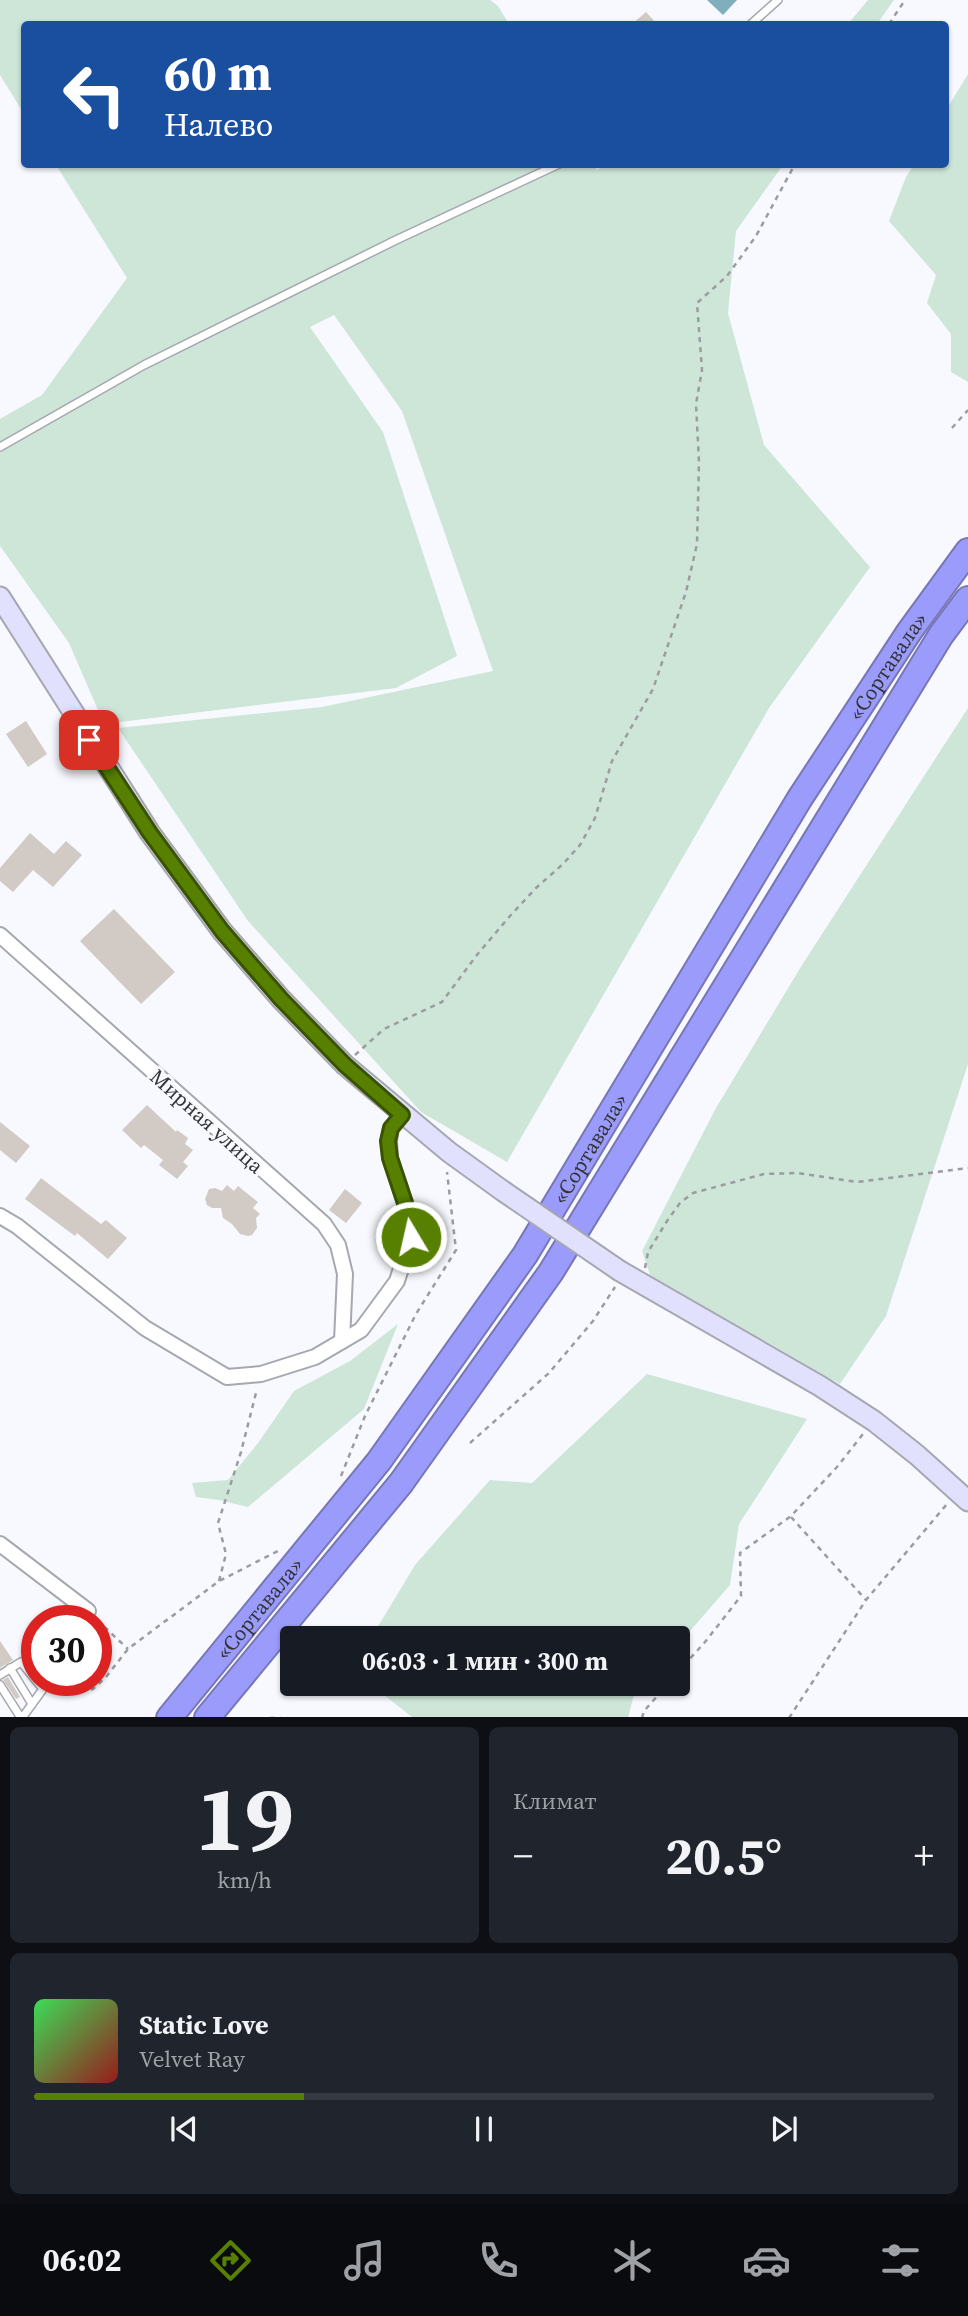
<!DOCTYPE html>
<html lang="ru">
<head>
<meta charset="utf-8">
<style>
	body { margin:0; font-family:"Source Serif 4",serif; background:#20242c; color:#f1f3f6; height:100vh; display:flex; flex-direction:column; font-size:26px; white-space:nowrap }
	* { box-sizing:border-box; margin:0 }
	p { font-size:23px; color:#9ea1a6 }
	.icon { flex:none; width:38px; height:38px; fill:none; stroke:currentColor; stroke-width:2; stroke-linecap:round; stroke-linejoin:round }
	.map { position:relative; height:1717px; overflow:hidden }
	.details { display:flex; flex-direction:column; gap:10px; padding:10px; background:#0d0f14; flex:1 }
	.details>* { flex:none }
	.banner { position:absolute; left:21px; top:21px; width:928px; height:147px; border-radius:7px; box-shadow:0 2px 5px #0004; background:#1a4fa0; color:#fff; overflow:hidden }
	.speed { position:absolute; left:21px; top:1605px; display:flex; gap:14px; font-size:35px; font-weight:700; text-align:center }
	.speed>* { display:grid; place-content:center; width:91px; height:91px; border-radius:50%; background:#171b24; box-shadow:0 2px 5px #0004; line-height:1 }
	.speed .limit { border:10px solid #d22; background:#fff; color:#111 }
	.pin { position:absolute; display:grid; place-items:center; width:60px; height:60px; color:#fff; margin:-30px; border-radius:14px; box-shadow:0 4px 10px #0006 }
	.me { position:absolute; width:77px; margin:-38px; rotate:351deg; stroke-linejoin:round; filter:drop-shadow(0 0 5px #0008) }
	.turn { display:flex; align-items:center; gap:24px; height:147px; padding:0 28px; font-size:32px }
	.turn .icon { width:91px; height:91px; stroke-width:2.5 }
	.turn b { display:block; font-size:49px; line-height:60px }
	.big { font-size:52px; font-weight:700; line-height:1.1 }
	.details .card { flex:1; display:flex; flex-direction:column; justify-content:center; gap:10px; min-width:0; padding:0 24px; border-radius:10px; background:#20242c }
	.details .dial { align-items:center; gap:0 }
	.dial b { font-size:91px; line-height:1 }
	.song { display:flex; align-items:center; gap:21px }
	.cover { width:84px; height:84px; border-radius:10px; background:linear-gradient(135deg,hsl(130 70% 55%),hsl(0 70% 35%)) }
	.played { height:7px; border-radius:4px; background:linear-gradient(90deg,#578000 30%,#363941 30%) }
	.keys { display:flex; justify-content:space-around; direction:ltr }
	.heat { display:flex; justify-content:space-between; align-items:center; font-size:38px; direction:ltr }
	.details .tiles { flex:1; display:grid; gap:10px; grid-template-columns:1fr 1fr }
	.card:last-child { grid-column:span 2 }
	.trip { position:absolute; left:280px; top:1626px; width:410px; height:70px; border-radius:7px; background:#171b24; box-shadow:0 2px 5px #0004; font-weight:700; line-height:70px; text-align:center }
	.tab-bar { display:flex; height:112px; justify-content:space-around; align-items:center; background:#090b0e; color:#9ea1a6 }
	.tab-bar .icon { width:49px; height:49px }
	.tab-bar .selected { color:#578000 }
	.tab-bar b { font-size:32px; color:#f1f3f6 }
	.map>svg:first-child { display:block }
	.green { fill:#cde6d8 }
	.water { fill:#81aebd }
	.building { fill:#d2cac4 }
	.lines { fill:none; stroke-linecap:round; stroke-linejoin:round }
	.lane-casing { stroke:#a5a8b0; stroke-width:10 }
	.street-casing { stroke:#a5a8b0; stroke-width:18 }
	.secondary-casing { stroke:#a5a8b0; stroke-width:23 }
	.highway-casing { stroke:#7777b7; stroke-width:28 }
	.path { stroke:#9a9ca0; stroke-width:2.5; stroke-dasharray:5 5; stroke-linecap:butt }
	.lane { stroke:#fff; stroke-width:7 }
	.street { stroke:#fff; stroke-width:14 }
	.secondary { stroke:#e1e1fe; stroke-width:19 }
	.highway { stroke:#9b9bfc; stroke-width:24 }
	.secondary-bridge-casing { stroke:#a5a8b0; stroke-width:23; stroke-linecap:butt }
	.secondary-bridge { stroke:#e1e1fe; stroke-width:19 }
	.route-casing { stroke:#395300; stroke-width:18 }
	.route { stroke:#578000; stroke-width:12 }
	.labels { text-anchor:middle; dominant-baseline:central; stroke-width:6; stroke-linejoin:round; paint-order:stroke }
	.street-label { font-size:21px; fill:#333538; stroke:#f7f9fe }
</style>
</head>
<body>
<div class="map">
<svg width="968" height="1718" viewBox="0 0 968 1718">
	<rect width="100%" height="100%" fill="#f7f9fe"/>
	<g class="green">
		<path d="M0 0H490L498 6 509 24H24V114L0 75Z"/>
		<path d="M868 0H894L877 24H848Z"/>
		<path d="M968 74V382L951 372V334L927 303 936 275 889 221 906 177 914 165 945 164V112Z"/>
		<path d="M593 164 597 170 607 164 783 165 736 231 728 313 764 445 870 567 769 708 507 1162 421 1112 248 921 118 728 322 707 493 671 402 411 334 315 310 327 383 432 457 656 396 688 104 724 69 643 0 546V419L42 395 127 278 56 165Z"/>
		<path d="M968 708V1064L886 1316 840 1384 650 1275 642 1251 716 1108 802 965Z"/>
		<path d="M398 1324 364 1409 248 1507 219 1500 196 1497 192 1483 228 1480 258 1443 294 1391 350 1361Z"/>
		<path d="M647 1374 807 1419 739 1524 730 1585 677 1646V1638H371L415 1565 490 1480 532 1483Z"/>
		<path d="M370 1684H645L633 1698 628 1718 412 1717Z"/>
	</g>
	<path class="water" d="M707 0H737L723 15Z"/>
	<g class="building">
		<path d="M646 12 657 24H632Z"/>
		<path d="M26 721 47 754 28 767 6 734Z"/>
		<path d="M30 833 54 854 66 841 82 855 53 887 33 870 13 892 0 881V868Z"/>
		<path d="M114 909 175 972 141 1004 80 941Z"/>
		<path d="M147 1105 176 1132 177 1130 188 1138 185 1144 193 1150 183 1162 188 1166 177 1179 159 1165 163 1160 144 1145 141 1148 122 1130Z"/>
		<path d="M0 1122 30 1146 16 1163 0 1150Z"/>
		<path d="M41 1178 101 1224 106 1220 127 1238 108 1259 77 1233 75 1236 25 1199Z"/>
		<path d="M227 1185 234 1191 238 1186 258 1202 253 1208 260 1214 256 1218 257 1228 252 1235 248 1236 240 1234 232 1224 223 1218 221 1208H212L207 1205 205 1199 209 1189 215 1188 222 1191Z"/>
		<path d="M345 1189 362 1203 346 1223 329 1210Z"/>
		<path d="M0 1641 13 1660 0 1668Z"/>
		<path d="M8 1677 20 1697 16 1699 3 1680Z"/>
	</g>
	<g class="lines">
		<g class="lane-casing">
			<g id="lane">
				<path d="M751 24 778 0"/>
				<path d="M0 447 144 365 396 240 559 164"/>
				<path d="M10 1668 32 1704"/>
				<path d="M0 1675 21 1662 43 1689 22 1718"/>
				<path d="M0 1685 21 1718"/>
			</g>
		</g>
		<g class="street-casing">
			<g id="street">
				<path d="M0 935 324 1224 338 1245 345 1274 342 1341"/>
				<path d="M0 1216 17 1226 145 1328 227 1377 261 1374 315 1357 361 1330 397 1281 411 1237 405 1203 390 1158 389 1141 391 1128 402 1115"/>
				<path d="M0 1544 88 1611"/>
			</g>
		</g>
		<g class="secondary-casing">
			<g id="secondary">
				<path d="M0 597 150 833 222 931 281 999 345 1065 449 1152 503 1191"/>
				<path d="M620 1271 820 1386 874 1421 917 1455 968 1501"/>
			</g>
		</g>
		<g class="highway-casing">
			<g id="highway">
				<path id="s1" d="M169 1718 379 1461 525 1255 800 798 909 632 968 551"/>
				<path d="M207 1718 401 1483 551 1272 941 635 968 599"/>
			</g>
		</g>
		<g class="path">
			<path d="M889 24 905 0"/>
			<path d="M952 428 968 410"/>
			<path d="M355 1055 384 1029 442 1002 476 956 510 916 536 888 563 864 580 845 595 818 612 761 653 689 686 592 697 544 699 462 696 404 702 370 697 303 727 276 756 236 795 164"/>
			<path d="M645 1268 648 1252 667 1221 680 1203 693 1193 764 1174 798 1173 857 1182 968 1168"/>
			<path d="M470 1443 549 1373 593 1321 615 1287"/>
			<path d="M341 1476 365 1416 416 1314 456 1250 447 1172"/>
			<path d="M791 1517 866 1600"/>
			<path d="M219 1581 226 1554 218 1523 241 1452 257 1389"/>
			<path d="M97 1620 128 1649"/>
			<path d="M677 1673 705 1642 741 1596 740 1553 791 1516 837 1467 863 1434"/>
			<path d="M52 1691 67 1695 93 1689 106 1677 128 1649 219 1581 282 1549"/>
			<path d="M270 1718H281"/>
			<path d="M642 1718 644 1711 668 1684"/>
			<path d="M789 1718 866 1600 947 1504"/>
		</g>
		<use href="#lane" class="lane"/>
		<use href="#street" class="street"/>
		<use href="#secondary" class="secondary"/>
		<use href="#highway" class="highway"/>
		<g class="secondary-bridge-casing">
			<path id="secondary-bridge" d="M503 1191 620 1271"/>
		</g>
		<use href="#secondary-bridge" class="secondary-bridge"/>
	</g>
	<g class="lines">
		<g class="route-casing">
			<path id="route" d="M89 740 150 833 222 931 281 999 345 1065 402 1115 391 1128 388 1141 390 1158 405 1203 411 1237"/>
		</g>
		<use href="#route" class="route"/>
	</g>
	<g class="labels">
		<g class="street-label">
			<text stroke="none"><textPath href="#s1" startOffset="1276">«Сортавала»</textPath></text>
			<text transform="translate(207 1121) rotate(42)">Мирная улица</text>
			<text stroke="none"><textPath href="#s1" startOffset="709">«Сортавала»</textPath></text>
			<text stroke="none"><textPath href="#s1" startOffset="142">«Сортавала»</textPath></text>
		</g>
	</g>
</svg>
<div class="speed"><div class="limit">30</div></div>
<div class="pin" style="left:89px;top:740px;background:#d93025"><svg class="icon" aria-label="arrive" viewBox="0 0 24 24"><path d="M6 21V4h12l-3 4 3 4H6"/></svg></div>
<svg class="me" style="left:411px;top:1237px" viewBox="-20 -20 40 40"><circle r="17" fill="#578000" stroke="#fff" stroke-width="3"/><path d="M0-11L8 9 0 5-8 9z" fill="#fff"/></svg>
<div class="trip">06:03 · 1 мин · 300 m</div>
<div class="banner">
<div class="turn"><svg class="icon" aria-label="left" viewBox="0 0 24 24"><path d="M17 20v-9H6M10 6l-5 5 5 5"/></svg><div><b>60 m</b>Налево</div></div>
</div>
</div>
<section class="details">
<div class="tiles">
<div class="card dial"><b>19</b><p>km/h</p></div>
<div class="card"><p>Климат</p>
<div class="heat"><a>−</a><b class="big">20.5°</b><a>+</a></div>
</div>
<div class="card">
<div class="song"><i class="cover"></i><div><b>Static Love</b><p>Velvet Ray</p></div></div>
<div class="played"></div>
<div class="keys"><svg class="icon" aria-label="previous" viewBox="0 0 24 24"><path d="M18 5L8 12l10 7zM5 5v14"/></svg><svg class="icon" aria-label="pause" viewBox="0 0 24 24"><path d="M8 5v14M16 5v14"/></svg><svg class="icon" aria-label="next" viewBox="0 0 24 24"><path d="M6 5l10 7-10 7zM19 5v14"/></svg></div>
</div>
</div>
</section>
<nav class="tab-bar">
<b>06:02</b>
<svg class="icon selected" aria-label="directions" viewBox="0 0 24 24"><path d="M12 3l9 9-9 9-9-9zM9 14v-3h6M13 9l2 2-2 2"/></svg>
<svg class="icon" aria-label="music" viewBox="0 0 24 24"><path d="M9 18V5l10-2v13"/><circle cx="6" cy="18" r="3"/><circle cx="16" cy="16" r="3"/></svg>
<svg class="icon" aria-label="phone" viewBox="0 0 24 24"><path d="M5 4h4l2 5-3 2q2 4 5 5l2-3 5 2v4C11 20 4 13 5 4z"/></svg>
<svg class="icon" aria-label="climate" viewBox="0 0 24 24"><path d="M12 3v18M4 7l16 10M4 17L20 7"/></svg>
<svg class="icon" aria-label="car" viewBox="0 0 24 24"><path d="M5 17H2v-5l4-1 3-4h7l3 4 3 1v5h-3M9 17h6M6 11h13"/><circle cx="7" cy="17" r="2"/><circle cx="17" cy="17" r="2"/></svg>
<svg class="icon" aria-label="filters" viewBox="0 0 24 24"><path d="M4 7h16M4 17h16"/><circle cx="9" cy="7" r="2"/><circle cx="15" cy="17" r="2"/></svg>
</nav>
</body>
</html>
